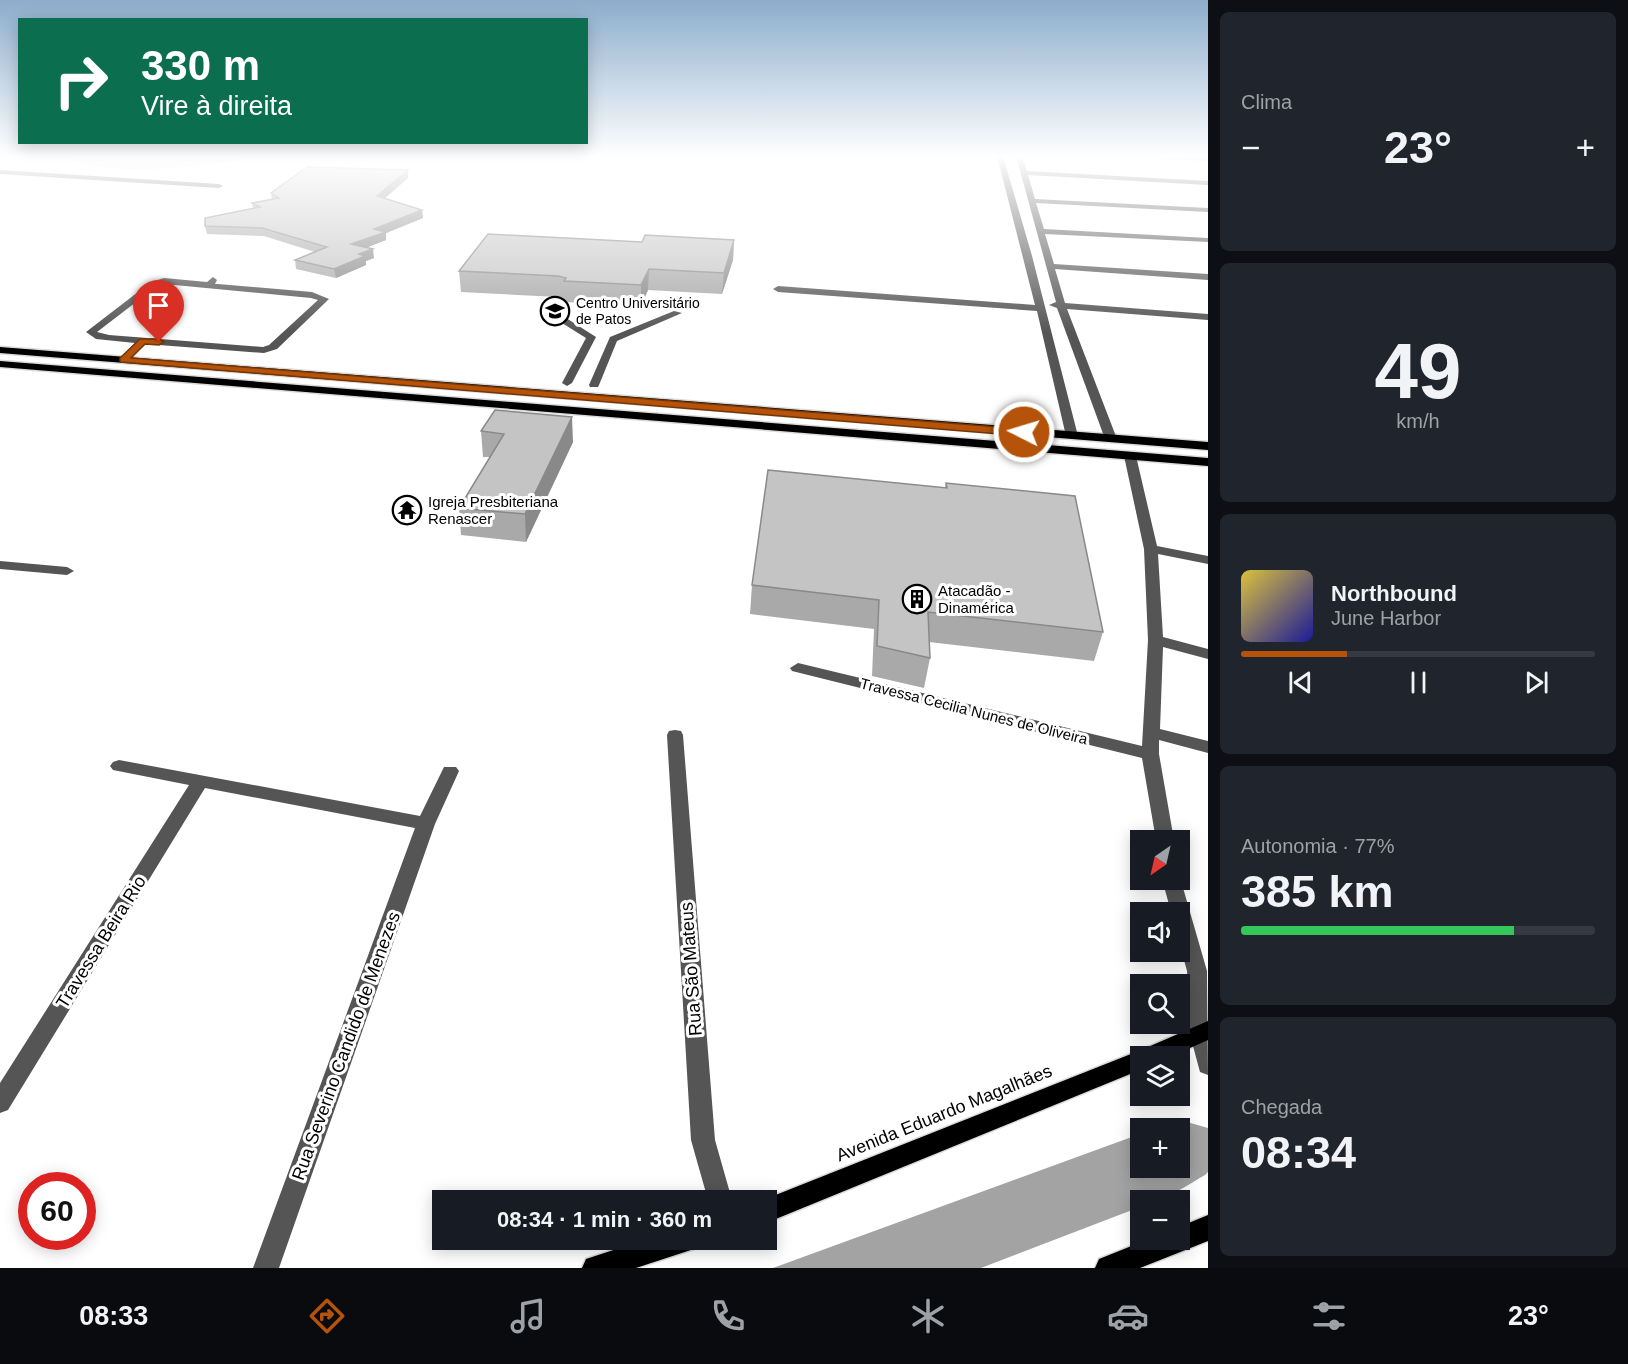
<!DOCTYPE html>
<html lang="pt">
<head>
<meta charset="utf-8">
<style>
	body { margin:0; font-family:Arial,sans-serif; background:#20242c; color:#f1f3f6; height:100vh; display:flex; flex-direction:column; font-size:22px; white-space:nowrap }
	* { box-sizing:border-box; margin:0 }
	p { font-size:20px; color:#9ea1a6 }
	.icon { flex:none; width:33px; height:33px; fill:none; stroke:currentColor; stroke-width:2; stroke-linecap:round; stroke-linejoin:round }
	.map { position:relative; flex:1; overflow:hidden }
	.panel { display:flex; flex-direction:column; gap:12px; padding:12px; background:#0d0f14; width:420px }
	.panel>* { flex:none }
	.banner { position:absolute; left:18px; top:18px; width:570px; height:126px; border-radius:0px; box-shadow:0 3px 15px #0003; background:#0b6e4f; color:#fff; overflow:hidden }
	.needle { width:39px; rotate:214deg }
	.controls { position:absolute; left:1130px; top:830px; display:grid; gap:12px }
	.controls a { display:grid; place-items:center; width:60px; height:60px; border-radius:0px; background:#171b24; box-shadow:0 3px 15px #0003; font-size:30px }
	.speed { position:absolute; left:18px; top:1172px; display:flex; gap:12px; font-size:30px; font-weight:700; text-align:center }
	.speed>* { display:grid; place-content:center; width:78px; height:78px; border-radius:50%; background:#171b24; box-shadow:0 3px 15px #0003; line-height:1 }
	.speed .limit { border:9px solid #d22; background:#fff; color:#111 }
	.pin { position:absolute; display:grid; place-items:center; width:51px; height:51px; color:#fff; margin:-62px -26px; border-radius:50% 50% 50% 0; rotate:-45deg; box-shadow:0 0 6px #0007 }
	.pin .icon { rotate:45deg }
	.me { position:absolute; width:66px; margin:-33px; rotate:275deg; stroke-linejoin:round; filter:drop-shadow(0 0 4px #0008) }
	.turn { display:flex; align-items:center; gap:21px; height:126px; padding:0 24px; font-size:27px }
	.turn .icon { width:78px; height:78px; stroke-width:2.5 }
	.turn b { display:block; font-size:42px; line-height:51px }
	.big { font-size:45px; font-weight:800; line-height:1.1 }
	.panel .widget { flex:1; display:flex; flex-direction:column; justify-content:center; gap:9px; min-width:0; padding:0 21px; border-radius:9px; background:#20242c }
	.panel .dial { align-items:center; gap:0 }
	.dial b { font-size:78px; line-height:1 }
	.song { display:flex; align-items:center; gap:18px }
	.cover { width:72px; height:72px; border-radius:9px; background:linear-gradient(135deg,hsl(50 70% 55%),hsl(240 70% 35%)) }
	.played { height:6px; border-radius:3px; background:linear-gradient(90deg,#b45309 30%,#363941 30%) }
	.keys { display:flex; justify-content:space-around; direction:ltr }
	.heat { display:flex; justify-content:space-between; align-items:center; font-size:33px; direction:ltr }
	.charge { height:9px; border-radius:4px; background:linear-gradient(90deg,#34c759 77%,#363941 0) }
	.trip { position:absolute; left:432px; top:1190px; width:345px; height:60px; border-radius:0px; background:#171b24; box-shadow:0 3px 15px #0003; font-weight:800; line-height:60px; text-align:center }
	.menu { display:flex; height:96px; justify-content:space-around; align-items:center; background:#090b0e; color:#9ea1a6 }
	.menu .icon { width:42px; height:42px }
	.menu .selected { color:#b45309 }
	.menu b { font-size:27px; color:#f1f3f6 }
	main { display:flex; flex:1; min-height:0 }
	.map>svg:first-child { display:block }
	.green { fill:#dcdcdc }
	.water { fill:#a3a3a3 }
	.lines { fill:none; stroke-linecap:round; stroke-linejoin:round }
	.major-casing { stroke:#dbdbdb; stroke-width:3 }
	.minor { fill:#555; fill-rule:evenodd }
	.major { fill:#000; fill-rule:evenodd }
	.wall { fill:#a9a9a9 }
	.shaded-wall { fill:#898989 }
	.building { fill:#c4c4c4; stroke:#898989; stroke-width:1.5 }
	.route { fill:#b45309; stroke:#753606; stroke-width:1.5 }
	.labels { text-anchor:middle; dominant-baseline:central; stroke-width:6; stroke-linejoin:round; paint-order:stroke }
	.far-poi-label { font-size:14px; fill:#000; stroke:#fff; text-anchor:start }
	.poi-label { font-size:15px; fill:#000; stroke:#fff; text-anchor:start }
	.street-label { font-size:15px; fill:#000; stroke:#fff }
	.near-street-label { font-size:18px; fill:#000; stroke:#fff }
</style>
</head>
<body>
<main>
<div class="map">
<svg width="1208" height="1268" viewBox="0 0 1208 1268">
	<rect width="100%" height="100%" fill="#fff"/>
	<path class="green" d="M68 156H252C219 167 93 179 68 156Z"/>
	<path class="water" d="M1187 1122 1208 1128V1172L1205 1175C1181 1189 1168 1200 1140 1200V1207L981 1268H773L1140 1134V1167H1179V1128H1157Z"/>
	<g class="lines">
		<g class="major-casing">
			<g id="major">
				<path d="M0 347 1208 442V450L0 353Z"/>
				<path d="M0 361 1208 458V466L0 367Z"/>
				<path d="M1208 1021V1040L1172 1056H1140V1070L766 1223V1200H763L1141 1050Z"/>
				<path d="M1208 1215V1241L1140 1268H1095L1099 1259 1149 1239H1179V1227Z"/>
				<path d="M647 1239H701L697 1248 636 1268H582L586 1259Z"/>
			</g>
		</g>
		<g class="minor">
			<path d="M0 156H4L0 158Z"/>
			<path d="M997 156H1003L1032 256 1078 436 1076 438 1072 439 1066 436 1037 311 778 292 773 289 778 286 1035 305Z"/>
			<path d="M1016 156H1022L1027 171 1208 181V185L1028 175 1035 199 1208 208V212L1036 203 1044 229 1208 238V242L1045 234 1054 264 1208 274V280L1055 269 1065 303 1208 314V320L1067 309 1117 439 1115 441 1111 442 1105 439 1057 308 1049 305 1056 302Z"/>
			<path d="M1139 156 1208 157V161L1142 158Z"/>
			<path d="M0 170 219 184 223 186 219 188 0 174Z"/>
			<path d="M213 277 217 280 215 284H218L312 292 329 299 277 349 264 353 146 344 123 363 118 360 135 343 96 339 86 332 151 282 164 278 207 282ZM164 284 311 298 318 300 269 345 263 347 109 335 97 332 157 286Z"/>
			<path d="M557 299 562 302 552 309 596 337 572 383 567 386 562 383 586 338 546 313 541 307Z"/>
			<path d="M674 311 682 313 617 341 599 385 598 387H590L589 385 610 337Z"/>
			<path d="M1130 452 1136 456 1157 546 1208 556V564L1158 554 1163 637 1208 649V659L1163 647 1160 729 1208 741V753L1159 740V754L1174 840H1156L1142 758 792 671 790 668 798 663 1142 746 1148 640 1144 549 1124 456Z"/>
			<path d="M0 561 67 567 74 571 67 575 0 569Z"/>
			<path d="M675 730 681 731 683 735 715 1140 732 1200H708L691 1140 667 735 669 731Z"/>
			<path d="M119 760 420 816 444 767H456L459 771 435 824 279 1268H253L415 828 205 788 8 1110 0 1113V1083L189 785 113 770 110 766 113 762Z"/>
			<path d="M1179 874 1207 971 1208 1075 1200 1072 1190 1035 1187 971 1179 942V912H1171L1162 879H1179Z"/>
		</g>
		<use href="#major" class="major"/>
	</g>
	<g class="wall">
		<path d="M408 170V178L385 198 422 210 423 218 386 233V240L367 247 374 258 366 261V265L336 278 296 269 295 260 315 252 264 236 207 234 205 226 253 209 252 203 272 199 271 193Z"/>
		<path d="M734 240 733 260 722 294 648 290 641 306 564 302V298L558 297 461 292 459 271 642 242Z"/>
		<path d="M481 431 573 442 526 542 461 535 459 508 490 457H483Z"/>
		<path d="M946 483 1103 632 1094 661 929 642 930 658 924 688 872 676 874 629 750 614 752 585 945 487Z"/>
	</g>
	<g class="shaded-wall">
		<path d="M408 170V178L378 204 377 196Z"/>
		<path d="M422 210 423 218 386 233V240L353 253 351 244 374 229Z"/>
		<path d="M734 240 733 260 722 294 724 273Z"/>
		<path d="M373 249 374 258 366 261V265L336 278 334 269 359 254Z"/>
		<path d="M649 269 648 290 641 306V285Z"/>
		<path d="M572 417 573 442 526 542 525 514Z"/>
	</g>
	<g class="building">
		<path d="M307 167 408 170 377 196 422 210 374 229 386 232 351 244 373 249 359 254 365 256 334 269 295 260 327 247 262 228 205 226V218L260 207 252 203 279 198 271 193Z"/>
		<path d="M488 234 642 242 645 235 734 240 724 273 649 269 641 285 564 281 566 278 558 276 459 271Z"/>
		<path d="M495 410 572 417 525 514 459 508 504 434 481 431Z"/>
		<path d="M768 470 947 488 946 483 1075 496 1103 632 928 612 930 658 877 646 879 600 752 585Z"/>
	</g>
	<linearGradient id="sky" x2="0" y2="1"><stop stop-color="#8cadcc"/><stop offset="0.47" stop-color="#fff"/><stop offset="1" stop-color="#fff" stop-opacity="0"/></linearGradient>
	<rect width="1208" height="333" fill="url(#sky)"/>
	<path class="route" d="M140 339H159L164 342 159 345 145 344 131 358 1024 429 1030 432 1024 436 120 362V358Z"/>
	<defs>
		<g id="university-ring" transform="scale(1.5)"><circle r="9.5" fill="#fff" stroke="#000" stroke-width="1.5"/><path d="M0-5L7-2L0 1L-7-2ZM-4 1L0 2.5L4 1V4Q0 6-4 4Z" fill="#000"/></g>
		<g id="temple-ring" transform="scale(1.5)"><circle r="9.5" fill="#fff" stroke="#000" stroke-width="1.5"/><path d="M0-6L5-2H3V0L6.5 2.5H4V6H1.5V3h-3V6H-4V2.5H-6.5L-3 0V-2H-5Z" fill="#000"/></g>
		<g id="building-ring" transform="scale(1.5)"><circle r="9.5" fill="#fff" stroke="#000" stroke-width="1.5"/><path d="M-4-6H4V6H1V3H-1V6H-4ZM-2.5-4.3h1.7v1.8h-1.7ZM.8-4.3h1.7v1.8H.8ZM-2.5-1h1.7V.8h-1.7ZM.8-1h1.7V.8H.8Z" fill="#000"/></g>
	</defs>
	<g fill-rule="evenodd">
		<use href="#university-ring" x="555" y="311"/>
		<use href="#temple-ring" x="407" y="510"/>
		<use href="#building-ring" x="917" y="599"/>
	</g>
	<g class="labels">
		<g class="far-poi-label">
			<text x="576" y="303">Centro Universitário<tspan x="576" dy="16">de Patos</tspan></text>
		</g>
		<g class="poi-label">
			<text x="428" y="501">Igreja Presbiteriana<tspan x="428" dy="17">Renascer</tspan></text>
			<text x="938" y="590">Atacadão -<tspan x="938" dy="17">Dinamérica</tspan></text>
		</g>
		<g class="street-label">
			<text transform="translate(974 711) rotate(14)">Travessa Cecilia Nunes de Oliveira</text>
		</g>
		<g class="near-street-label">
			<text transform="translate(101 942) rotate(-58)">Travessa Beira Rio</text>
			<text transform="translate(691 969) rotate(-94)">Rua São Mateus</text>
			<text transform="translate(346 1046) rotate(-70)">Rua Severino Candido de Menezes</text>
			<text transform="translate(944 1113) rotate(-22)">Avenida Eduardo Magalhães</text>
		</g>
	</g>
</svg>
<div class="controls">
<a><svg class="needle" viewBox="-14 -14 28 28"><path d="M0-13l5 13h-10z" fill="#e53935"/><path d="M0 13l5-13h-10z" fill="#9ea1a6"/></svg></a>
<a><svg class="icon" aria-label="sound" viewBox="0 0 24 24"><path d="M4 9h4l5-4v14l-5-4H4zM17 9q2 3 0 6"/></svg></a>
<a><svg class="icon" aria-label="search" viewBox="0 0 24 24"><circle cx="10" cy="10" r="6"/><path d="M15 15l6 6"/></svg></a>
<a><svg class="icon" aria-label="layers" viewBox="0 0 24 24"><path d="M12 4l9 5-9 5-9-5zM3 14l9 5 9-5"/></svg></a>
<a>+</a>
<a>−</a>
</div>
<div class="speed"><div class="limit">60</div></div>
<div class="pin" style="left:159px;top:342px;background:#d93025"><svg class="icon" aria-label="arrive" viewBox="0 0 24 24"><path d="M6 21V4h12l-3 4 3 4H6"/></svg></div>
<svg class="me" style="left:1024px;top:432px" viewBox="-20 -20 40 40"><circle r="17" fill="#b45309" stroke="#fff" stroke-width="3"/><path d="M0-11L8 9 0 5-8 9z" fill="#fff"/></svg>
<div class="trip">08:34 · 1 min · 360 m</div>
<div class="banner">
<div class="turn"><svg class="icon" aria-label="right" viewBox="0 0 24 24"><path d="M7 20v-9h11M14 6l5 5-5 5"/></svg><div><b>330 m</b>Vire à direita</div></div>
</div>
</div>
<section class="panel">
<div class="widget"><p>Clima</p>
<div class="heat"><a>−</a><b class="big">23°</b><a>+</a></div>
</div>
<div class="widget dial"><b>49</b><p>km/h</p></div>
<div class="widget">
<div class="song"><i class="cover"></i><div><b>Northbound</b><p>June Harbor</p></div></div>
<div class="played"></div>
<div class="keys"><svg class="icon" aria-label="previous" viewBox="0 0 24 24"><path d="M18 5L8 12l10 7zM5 5v14"/></svg><svg class="icon" aria-label="pause" viewBox="0 0 24 24"><path d="M8 5v14M16 5v14"/></svg><svg class="icon" aria-label="next" viewBox="0 0 24 24"><path d="M6 5l10 7-10 7zM19 5v14"/></svg></div>
</div>
<div class="widget"><p>Autonomia · 77%</p><b class="big">385 km</b><div class="charge"></div></div>
<div class="widget"><p>Chegada</p><b class="big">08:34</b></div>
</section>
</main>
<nav class="menu">
<b>08:33</b>
<svg class="icon selected" aria-label="directions" viewBox="0 0 24 24"><path d="M12 3l9 9-9 9-9-9zM9 14v-3h6M13 9l2 2-2 2"/></svg>
<svg class="icon" aria-label="music" viewBox="0 0 24 24"><path d="M9 18V5l10-2v13"/><circle cx="6" cy="18" r="3"/><circle cx="16" cy="16" r="3"/></svg>
<svg class="icon" aria-label="phone" viewBox="0 0 24 24"><path d="M5 4h4l2 5-3 2q2 4 5 5l2-3 5 2v4C11 20 4 13 5 4z"/></svg>
<svg class="icon" aria-label="climate" viewBox="0 0 24 24"><path d="M12 3v18M4 7l16 10M4 17L20 7"/></svg>
<svg class="icon" aria-label="car" viewBox="0 0 24 24"><path d="M5 17H2v-5l4-1 3-4h7l3 4 3 1v5h-3M9 17h6M6 11h13"/><circle cx="7" cy="17" r="2"/><circle cx="17" cy="17" r="2"/></svg>
<svg class="icon" aria-label="filters" viewBox="0 0 24 24"><path d="M4 7h16M4 17h16"/><circle cx="9" cy="7" r="2"/><circle cx="15" cy="17" r="2"/></svg>
<b>23°</b>
</nav>
</body>
</html>
